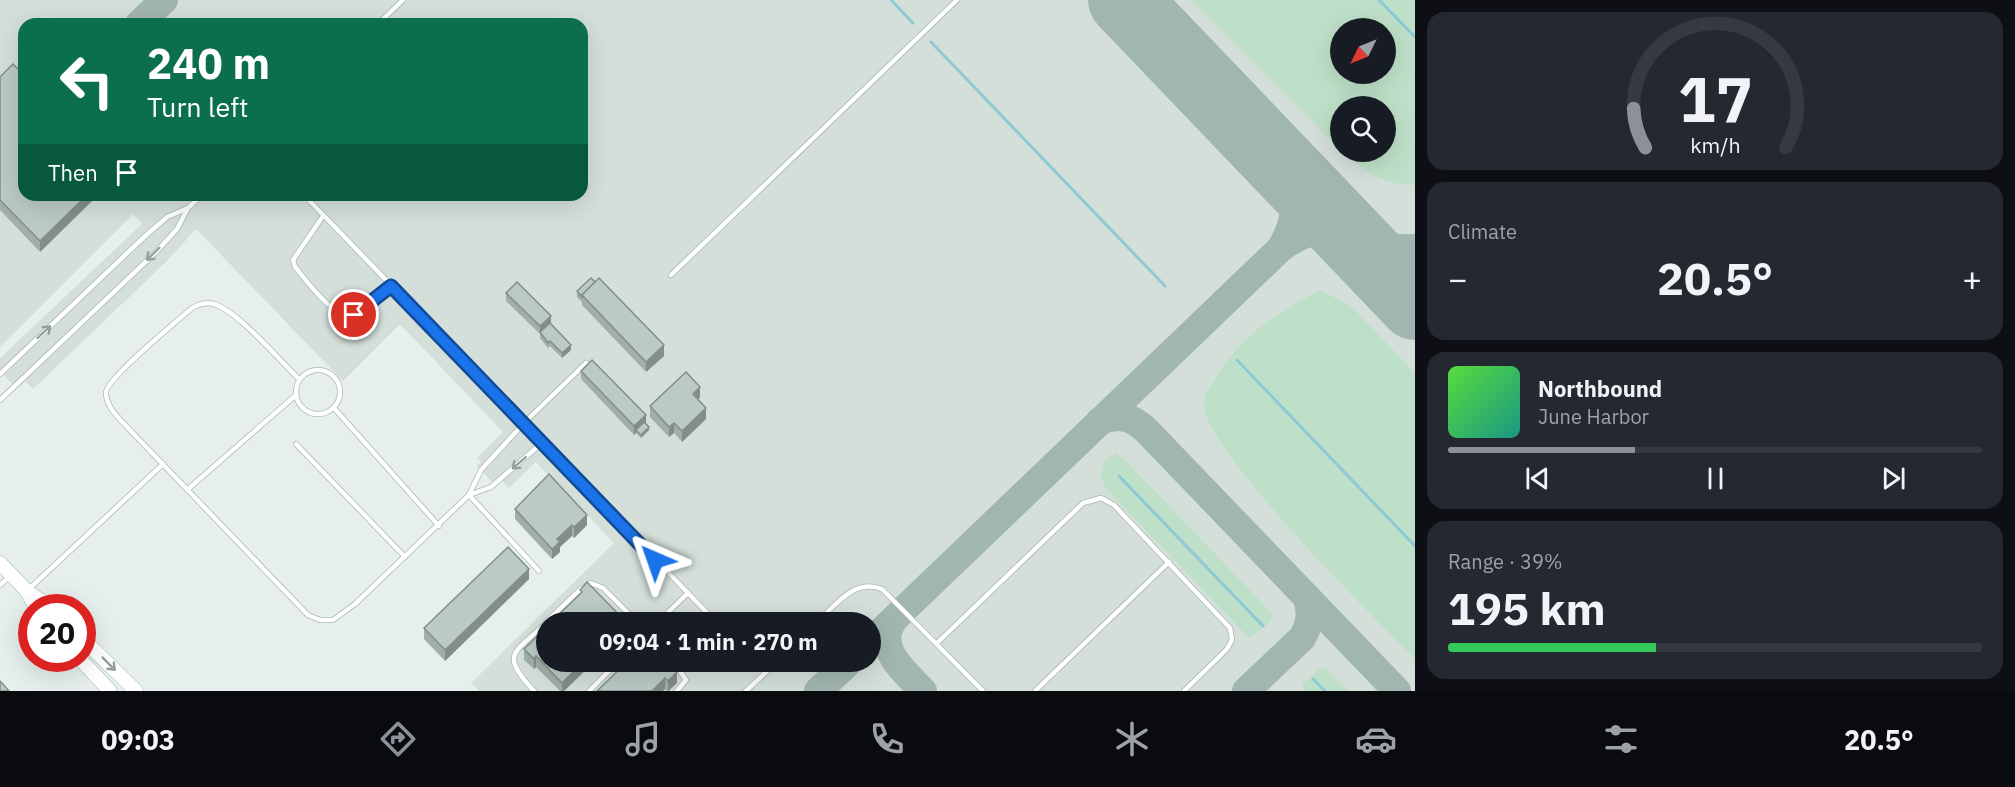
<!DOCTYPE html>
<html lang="en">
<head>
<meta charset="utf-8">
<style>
	body { margin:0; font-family:"IBM Plex Sans",sans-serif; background:#242831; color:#f1f3f6; height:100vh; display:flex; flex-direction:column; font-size:22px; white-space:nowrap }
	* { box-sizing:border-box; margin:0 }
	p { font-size:20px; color:#9ea1a6 }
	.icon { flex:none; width:33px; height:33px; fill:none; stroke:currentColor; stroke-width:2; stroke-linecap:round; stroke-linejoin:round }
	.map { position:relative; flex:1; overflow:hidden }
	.panel { display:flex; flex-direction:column; gap:12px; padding:12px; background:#0d0f14; width:600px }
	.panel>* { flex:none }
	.top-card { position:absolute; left:18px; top:18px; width:570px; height:183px; border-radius:18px; box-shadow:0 6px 24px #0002; background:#0b6e4f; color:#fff; overflow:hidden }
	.needle { width:39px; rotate:227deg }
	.controls { position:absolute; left:1330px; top:18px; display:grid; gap:12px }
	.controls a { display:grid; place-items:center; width:66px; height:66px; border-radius:50%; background:#171b24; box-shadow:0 6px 24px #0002; font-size:30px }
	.speed { position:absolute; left:18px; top:594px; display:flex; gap:12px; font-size:30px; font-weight:700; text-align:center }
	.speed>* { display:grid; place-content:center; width:78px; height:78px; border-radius:50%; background:#171b24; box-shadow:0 6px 24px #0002; line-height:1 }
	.speed .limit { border:9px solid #d22; background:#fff; color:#111 }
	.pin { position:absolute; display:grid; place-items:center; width:51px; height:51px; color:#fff; margin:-26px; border:3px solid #fff; border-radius:50%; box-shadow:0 2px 6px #0007 }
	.me { position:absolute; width:66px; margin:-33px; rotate:317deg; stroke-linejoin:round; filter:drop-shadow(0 0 4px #0008) }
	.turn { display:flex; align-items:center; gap:21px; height:126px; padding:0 30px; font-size:27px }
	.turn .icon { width:78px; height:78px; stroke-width:2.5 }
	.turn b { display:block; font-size:42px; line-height:51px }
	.then { display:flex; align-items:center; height:57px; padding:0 30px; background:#0003; gap:12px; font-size:22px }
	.big { font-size:45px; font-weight:700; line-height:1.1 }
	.panel .widget { flex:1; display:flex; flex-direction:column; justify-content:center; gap:9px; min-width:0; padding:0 21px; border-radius:18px; background:#242831 }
	.panel .dial { align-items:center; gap:0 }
	.dial svg { height:156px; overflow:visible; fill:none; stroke:#363941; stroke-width:7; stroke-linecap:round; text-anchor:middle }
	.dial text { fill:#f1f3f6; stroke:none }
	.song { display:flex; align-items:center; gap:18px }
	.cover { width:72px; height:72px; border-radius:9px; background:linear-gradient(135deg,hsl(110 70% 55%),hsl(170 70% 35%)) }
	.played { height:6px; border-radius:3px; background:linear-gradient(90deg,#8c9099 35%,#363941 35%) }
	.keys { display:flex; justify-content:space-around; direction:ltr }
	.heat { display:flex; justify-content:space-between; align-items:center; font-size:33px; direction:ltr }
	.charge { height:9px; border-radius:4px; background:linear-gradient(90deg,#34c759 39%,#363941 0) }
	.trip { position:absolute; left:536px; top:612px; width:345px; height:60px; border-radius:30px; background:#171b24; box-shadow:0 6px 24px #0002; font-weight:700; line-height:60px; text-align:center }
	.dock { display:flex; height:96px; justify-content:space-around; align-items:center; background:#090b0e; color:#9ea1a6 }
	.dock .icon { width:42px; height:42px }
	.dock .selected { color:#8c9099 }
	.dock b { font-size:27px; color:#f1f3f6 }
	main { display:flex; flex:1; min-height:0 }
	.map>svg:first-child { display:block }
	.built { fill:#d4dfda; fill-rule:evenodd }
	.green { fill:#bfe0c8; fill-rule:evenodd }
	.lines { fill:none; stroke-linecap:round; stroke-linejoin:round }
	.stream { stroke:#8ec9d4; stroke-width:3 }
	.taxiway { stroke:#a2b6b0; stroke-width:28 }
	.runway { stroke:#a2b6b0; stroke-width:72 }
	.lane-casing { stroke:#a8b8b2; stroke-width:6 }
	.secondary-casing { stroke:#a4bbb3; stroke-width:15 }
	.lane { stroke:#fff; stroke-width:4.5 }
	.secondary { stroke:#fff; stroke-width:14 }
	.wall { fill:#a1aea9 }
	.shaded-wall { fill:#838d89 }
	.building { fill:#bbcac4; stroke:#838d89; stroke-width:1.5 }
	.oneway { stroke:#92a09c }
	.route-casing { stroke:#114b97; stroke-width:15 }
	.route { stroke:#1a73e8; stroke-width:10 }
</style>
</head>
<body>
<main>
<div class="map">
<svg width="1415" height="691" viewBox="0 0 1415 691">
	<rect width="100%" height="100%" fill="#e6efeb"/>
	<path class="built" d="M0 0H1415V691H479L471 683 614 543 536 462 509 488 502 480 496 486 477 466 481 462 477 458 503 432 400 324 343 381 196 229 169 259 33 389 25 381 17 389 0 371V358L142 224 133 214 0 347ZM24 24H582V195H24ZM1341 28H1386V74H1341ZM1341 106H1386V152H1341ZM546 622H870V662H546Z"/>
	<g class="green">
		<path d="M1191 0H1415V184C1387 188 1363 169 1342 152H1386V106H1341V150ZM1341 28H1386V74H1341Z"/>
		<path d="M1320 290 1351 306 1415 373V659C1379 622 1196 444 1204 400 1206 390 1214 381 1219 372 1248 330 1276 314 1320 290Z"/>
		<path d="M1116 453 1126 461 1266 607 1272 615 1269 623 1249 638 1108 491C1097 477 1099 462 1116 453Z"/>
		<path d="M1320 668H1325L1348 691H1305L1302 685Z"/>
	</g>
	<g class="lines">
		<g class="stream">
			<path d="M891 0 913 23"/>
			<path d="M1379 0 1415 37"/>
			<path d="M931 42 1165 286"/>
			<path d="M1237 360 1415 546"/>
			<path d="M1119 476 1263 626"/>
			<path d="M1313 679 1325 691"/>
		</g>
		<g class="taxiway">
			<path d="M139 24 164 0"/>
			<path d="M1281 248C1296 221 1299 200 1288 171"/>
			<path d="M1100 421C1119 414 1131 416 1146 430L1397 691"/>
			<path d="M897 616C871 645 904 671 923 691"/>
			<path d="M870 642 1281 248C1338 206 1357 253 1415 248"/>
			<path d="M818 691 849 662"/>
			<path d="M1246 691 1302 638C1311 623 1311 613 1307 597"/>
		</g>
		<path class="runway" d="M1124 0 1415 304"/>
		<g class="lane-casing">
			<g id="lane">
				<path d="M378 24 403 0"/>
				<path d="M304 195 716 622"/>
				<path d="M323 216 293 260 295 267C307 281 334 320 354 315 368 312 381 295 391 286"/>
				<path d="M671 275 957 0"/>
				<circle cx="318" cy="392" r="22"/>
				<path d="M0 374 143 238 167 217 188 208 202 195"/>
				<path d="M299 379C279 360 239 312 214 304 206 302 199 304 192 308 178 320 105 380 106 393 106 407 120 419 128 428L308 615 320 620H333L355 604 469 495 481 470 524 423 586 363"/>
				<path d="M0 400 157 251 177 229 188 208"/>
				<path d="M334 408 439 526"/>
				<path d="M296 444 405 557"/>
				<path d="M187 490 296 395"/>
				<path d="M469 495 539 571"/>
				<path d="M469 495 491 487 543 442"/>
				<path d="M0 585 9 577"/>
				<path d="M29 589 163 464"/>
				<path d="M546 622 581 589 591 583 603 588 637 622"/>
				<path d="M658 622 687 594"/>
				<path d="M817 622C836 605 854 578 882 589L983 691"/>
				<path d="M937 643 1083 503 1101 498 1114 505 1230 628 1232 640 1227 649 1184 691"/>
				<path d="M674 662 686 680 677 691"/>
				<path d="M534 691C499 653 514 654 546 623"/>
				<path d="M589 691 618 662"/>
				<path d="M746 691 777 662"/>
				<path d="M1035 691 1169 562"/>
			</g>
		</g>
		<g class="secondary-casing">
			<g id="secondary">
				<path d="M0 563 27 591 36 608"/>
				<path d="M28 592 52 608"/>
				<path d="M82 638 136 691"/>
				<path d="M79 658 110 691"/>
			</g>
		</g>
		<use href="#lane" class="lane"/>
		<use href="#secondary" class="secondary"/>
	</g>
	<g class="wall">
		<path d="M0 77 98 195 40 252 0 210Z"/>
		<path d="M577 291 664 356 646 372 582 305V302L577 297Z"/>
		<path d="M506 293 551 324 571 350 562 358 550 346 548 348 540 338V334L506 301Z"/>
		<path d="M581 371 646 423 649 430 641 438 636 433 634 435 581 379Z"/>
		<path d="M700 397 698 400 706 419 682 442 674 433 669 437 650 417V406Z"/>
		<path d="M515 509 587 525 574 538 572 536 560 547V552L552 559 515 519Z"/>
		<path d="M529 579 445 661 424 639V628Z"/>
		<path d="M524 649 594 662 564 691H560L536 667 534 669 524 660Z"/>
		<path d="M627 662 677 683 669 691H667Z"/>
	</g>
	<g class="shaded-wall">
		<path d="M87 195H98L40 252V241Z"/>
		<path d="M551 316V324L540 332V334V326Z"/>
		<path d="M571 345V350L562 358V353Z"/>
		<path d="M664 345V356L646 372V362Z"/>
		<path d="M700 387V397L693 405V394Z"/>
		<path d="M706 408V419L682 442V431Z"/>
		<path d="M646 415V423L636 430V433L634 435V426Z"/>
		<path d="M674 423V433L669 437V427Z"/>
		<path d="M649 427V430L641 438V435Z"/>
		<path d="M587 515V525L574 538V527Z"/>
		<path d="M572 525V536L560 547V552L552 559V549L557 539Z"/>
		<path d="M529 569V579L445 661V650Z"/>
		<path d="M536 656V667L534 669V659Z"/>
		<path d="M583 662H594L564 691H562V683Z"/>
		<path d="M677 672V683L668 691V681Z"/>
		<path d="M665 678V689L663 691H652Z"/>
	</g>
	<g class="building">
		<path d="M13 64 24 75V195H87L40 241 0 200V77Z"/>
		<path d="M591 278 595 282 582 295V297L577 291Z"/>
		<path d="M599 278 664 345 646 362 582 295Z"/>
		<path d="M517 282 551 316 540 326 506 293Z"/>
		<path d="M550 323 571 345 562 353 550 341 548 343 540 332Z"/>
		<path d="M592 360 646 415 634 426 581 371Z"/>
		<path d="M686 372 700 387 693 394 706 408 682 431 674 423 669 427 650 406Z"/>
		<path d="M644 422 649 427 641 435 636 430Z"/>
		<path d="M549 474 587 515 574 527 572 525 557 539 560 542 552 549 515 509Z"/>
		<path d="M508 547 529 569 445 650 424 628Z"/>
		<path d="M587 582 625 621 624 622H551L582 592 580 590Z"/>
		<path d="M546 628V662H583L562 683 536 656 534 659 524 649Z"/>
		<path d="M627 662H666L677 672 668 681 665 678 652 691H597Z"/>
		<path d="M0 681 9 691H0Z"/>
	</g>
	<defs><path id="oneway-shaft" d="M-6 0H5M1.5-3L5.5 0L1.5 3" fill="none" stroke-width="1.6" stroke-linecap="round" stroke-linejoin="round" transform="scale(1.5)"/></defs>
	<g class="oneway">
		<use href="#oneway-shaft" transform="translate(153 254) rotate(136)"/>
		<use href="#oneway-shaft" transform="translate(44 332) rotate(-43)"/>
		<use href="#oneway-shaft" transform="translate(519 463) rotate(139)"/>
		<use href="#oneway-shaft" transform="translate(109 664) rotate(45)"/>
	</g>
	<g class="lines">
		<g class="route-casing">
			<path id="route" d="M354 315 391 286 655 560"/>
		</g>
		<use href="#route" class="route"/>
	</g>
</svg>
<div class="controls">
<a><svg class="needle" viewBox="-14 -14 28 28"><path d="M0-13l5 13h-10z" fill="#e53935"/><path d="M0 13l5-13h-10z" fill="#9ea1a6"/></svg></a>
<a><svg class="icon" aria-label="search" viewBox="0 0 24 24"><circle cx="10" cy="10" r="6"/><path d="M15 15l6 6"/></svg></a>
</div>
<div class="speed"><div class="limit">20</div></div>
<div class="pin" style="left:354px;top:315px;background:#d93025"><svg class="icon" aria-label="arrive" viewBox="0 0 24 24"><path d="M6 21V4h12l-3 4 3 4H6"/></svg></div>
<svg class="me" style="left:655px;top:560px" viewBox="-20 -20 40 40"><path d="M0-17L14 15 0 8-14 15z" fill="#1a73e8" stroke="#fff" stroke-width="4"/></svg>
<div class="trip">09:04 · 1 min · 270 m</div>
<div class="top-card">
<div class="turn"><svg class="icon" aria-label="left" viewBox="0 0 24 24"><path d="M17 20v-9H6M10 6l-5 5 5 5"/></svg><div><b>240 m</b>Turn left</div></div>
<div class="then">Then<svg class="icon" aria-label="arrive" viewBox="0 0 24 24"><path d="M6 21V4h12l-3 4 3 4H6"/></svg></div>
</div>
</div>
<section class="panel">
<div class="widget dial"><svg viewBox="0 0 100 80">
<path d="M14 69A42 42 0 1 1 86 69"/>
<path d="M14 69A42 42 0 0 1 8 49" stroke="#8c9099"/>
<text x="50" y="56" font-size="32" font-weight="700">17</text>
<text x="50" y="72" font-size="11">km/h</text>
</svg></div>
<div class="widget"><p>Climate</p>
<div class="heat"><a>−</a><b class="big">20.5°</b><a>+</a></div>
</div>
<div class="widget">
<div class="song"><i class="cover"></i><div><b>Northbound</b><p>June Harbor</p></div></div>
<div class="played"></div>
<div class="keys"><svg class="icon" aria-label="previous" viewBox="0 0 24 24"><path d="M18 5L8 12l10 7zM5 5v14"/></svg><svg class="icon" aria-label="pause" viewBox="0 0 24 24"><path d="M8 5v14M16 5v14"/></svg><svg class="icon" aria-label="next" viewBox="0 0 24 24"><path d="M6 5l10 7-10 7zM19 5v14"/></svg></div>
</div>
<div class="widget"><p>Range · 39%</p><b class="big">195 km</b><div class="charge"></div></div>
</section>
</main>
<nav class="dock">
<b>09:03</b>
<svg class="icon selected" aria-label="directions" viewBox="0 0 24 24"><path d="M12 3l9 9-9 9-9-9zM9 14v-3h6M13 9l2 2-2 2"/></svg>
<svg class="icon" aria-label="music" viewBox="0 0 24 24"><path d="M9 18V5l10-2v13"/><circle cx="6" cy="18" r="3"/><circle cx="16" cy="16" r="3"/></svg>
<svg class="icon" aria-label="phone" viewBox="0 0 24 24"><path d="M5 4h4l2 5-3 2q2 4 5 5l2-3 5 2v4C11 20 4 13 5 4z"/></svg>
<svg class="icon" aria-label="climate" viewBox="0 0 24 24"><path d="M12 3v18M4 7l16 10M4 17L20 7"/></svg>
<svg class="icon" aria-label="car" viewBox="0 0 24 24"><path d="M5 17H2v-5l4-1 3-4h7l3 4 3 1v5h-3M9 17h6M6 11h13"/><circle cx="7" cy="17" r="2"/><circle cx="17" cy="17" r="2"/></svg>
<svg class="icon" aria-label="filters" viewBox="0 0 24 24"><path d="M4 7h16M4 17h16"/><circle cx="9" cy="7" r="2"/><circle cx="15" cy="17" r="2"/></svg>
<b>20.5°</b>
</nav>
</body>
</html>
